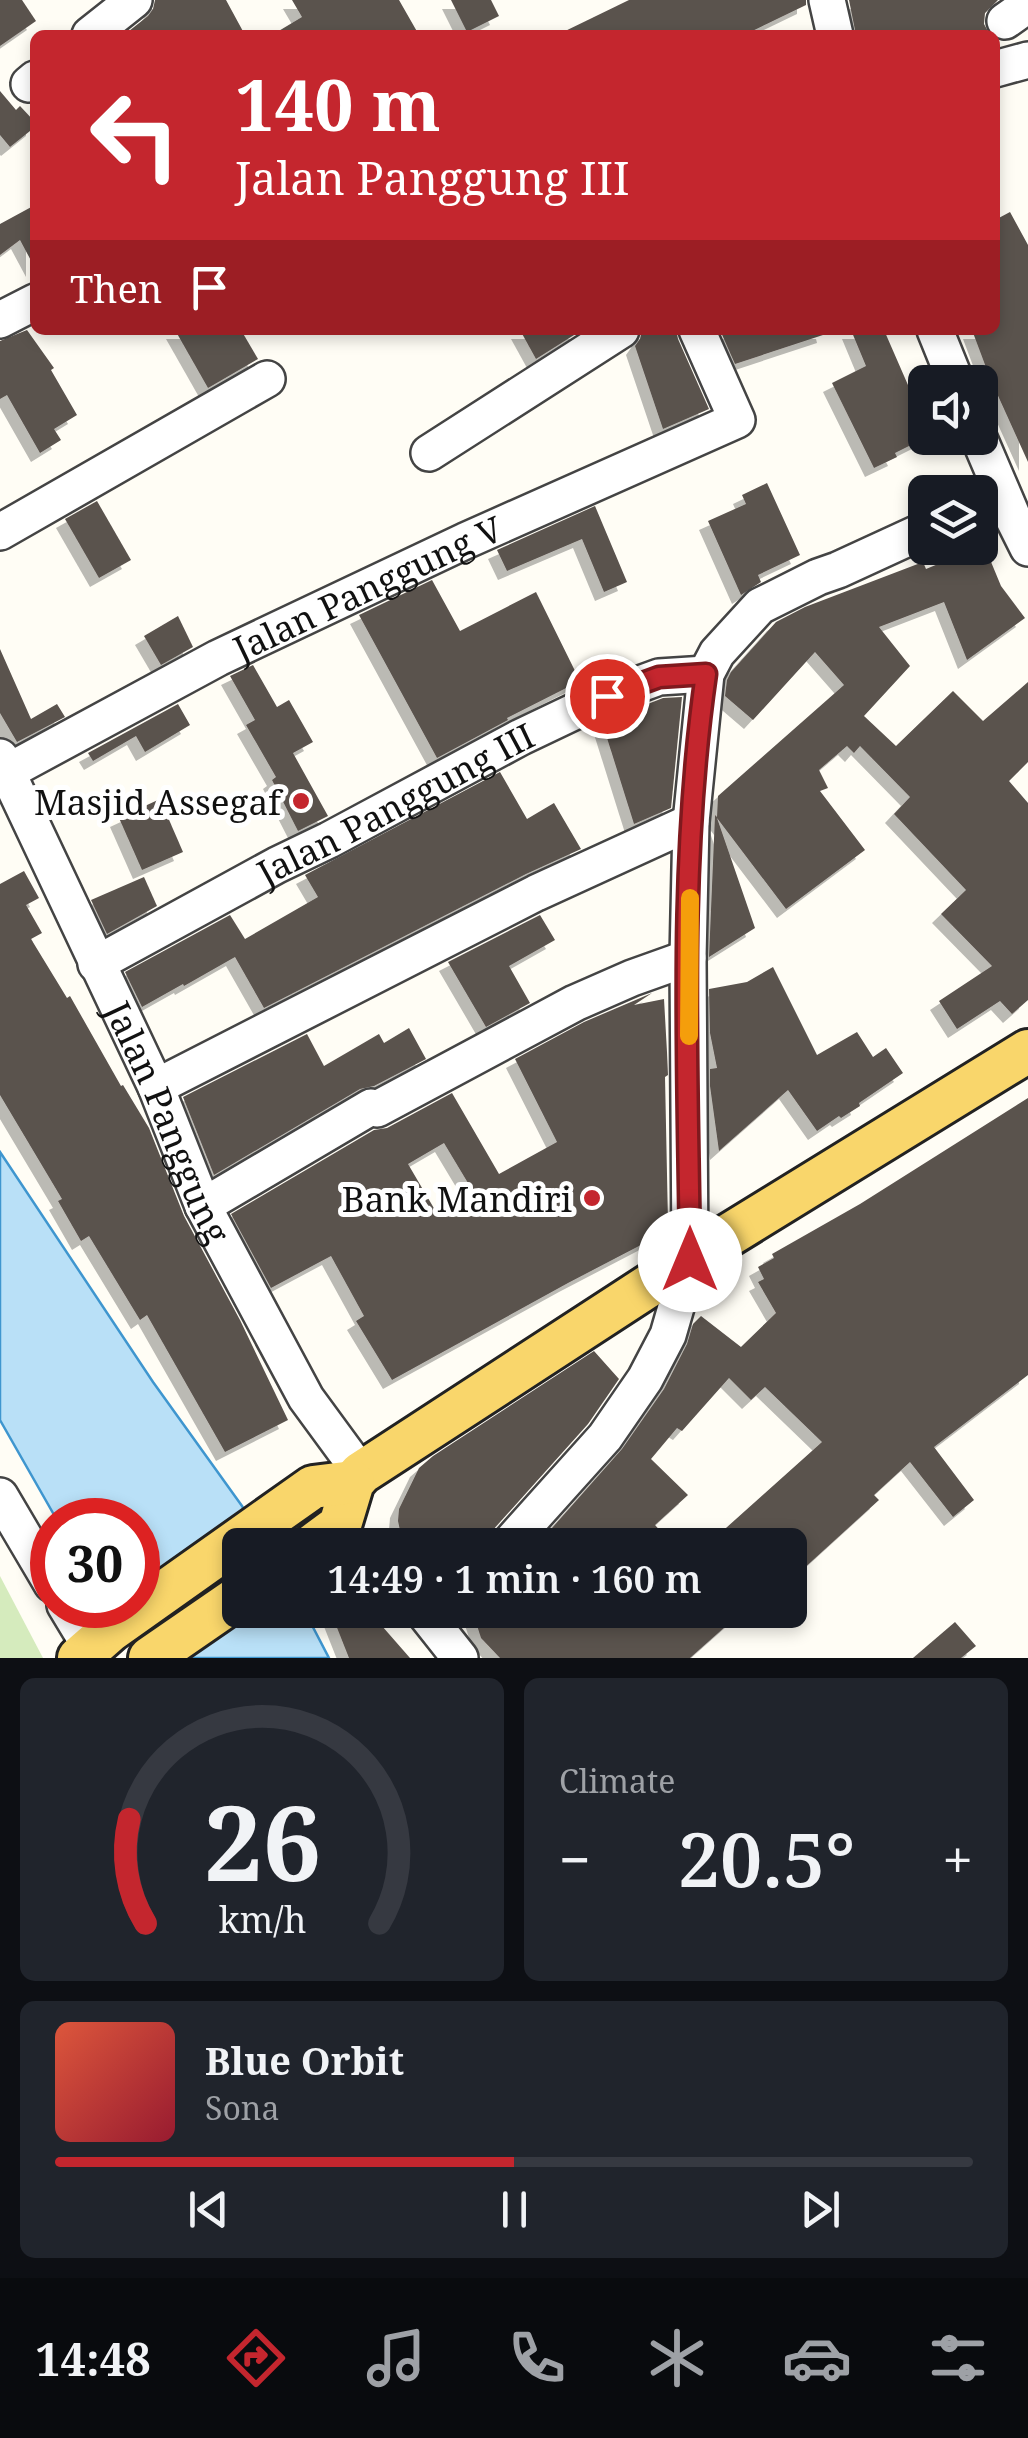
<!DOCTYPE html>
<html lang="en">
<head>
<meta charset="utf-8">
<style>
	body { margin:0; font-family:"Noto Serif",serif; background:#20242c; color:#f1f3f6; height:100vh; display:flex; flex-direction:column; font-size:38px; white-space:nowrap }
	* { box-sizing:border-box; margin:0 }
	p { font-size:32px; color:#9ea1a6 }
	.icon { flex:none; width:55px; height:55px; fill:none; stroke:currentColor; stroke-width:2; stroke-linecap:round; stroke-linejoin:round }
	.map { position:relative; height:1658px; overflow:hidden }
	.sheet { display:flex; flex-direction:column; gap:20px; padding:20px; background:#0d0f14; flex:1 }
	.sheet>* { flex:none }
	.top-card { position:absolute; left:30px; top:30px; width:970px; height:305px; border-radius:15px; box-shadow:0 5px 15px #0003; background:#c4262e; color:#fff; overflow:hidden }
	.buttons { position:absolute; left:908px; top:365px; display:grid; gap:20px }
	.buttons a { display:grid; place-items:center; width:90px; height:90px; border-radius:15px; background:#171b24; box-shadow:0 5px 15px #0003; font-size:50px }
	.speed { position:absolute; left:30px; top:1498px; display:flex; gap:20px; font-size:50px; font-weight:700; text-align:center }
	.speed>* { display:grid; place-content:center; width:130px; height:130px; border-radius:50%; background:#171b24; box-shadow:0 5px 15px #0003; line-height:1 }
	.speed .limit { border:15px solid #d22; background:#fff; color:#111 }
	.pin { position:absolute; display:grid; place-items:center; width:85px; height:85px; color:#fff; margin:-42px; border:5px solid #fff; border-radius:50%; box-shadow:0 2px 10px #0007 }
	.me { position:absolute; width:110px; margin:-55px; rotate:0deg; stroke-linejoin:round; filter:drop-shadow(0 0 8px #0008) }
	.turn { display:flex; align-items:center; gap:35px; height:210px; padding:0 40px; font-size:45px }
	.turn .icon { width:130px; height:130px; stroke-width:2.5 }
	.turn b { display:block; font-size:70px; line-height:85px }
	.then { display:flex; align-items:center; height:95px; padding:0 40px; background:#0003; gap:20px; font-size:38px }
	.big { font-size:75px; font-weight:600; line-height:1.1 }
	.sheet .widget { flex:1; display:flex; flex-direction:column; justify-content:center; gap:15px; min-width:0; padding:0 35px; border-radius:15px; background:#20242c }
	.sheet .dial { align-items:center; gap:0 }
	.dial svg { height:260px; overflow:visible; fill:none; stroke:#363941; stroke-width:7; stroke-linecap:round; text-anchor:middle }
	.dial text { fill:#f1f3f6; stroke:none }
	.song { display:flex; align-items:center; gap:30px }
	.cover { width:120px; height:120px; border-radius:15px; background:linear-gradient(135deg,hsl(10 70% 55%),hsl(350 70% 35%)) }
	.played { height:10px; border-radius:5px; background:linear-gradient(90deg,#c4262e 50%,#363941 50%) }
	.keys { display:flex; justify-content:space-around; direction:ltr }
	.heat { display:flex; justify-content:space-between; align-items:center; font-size:55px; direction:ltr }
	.sheet .tiles { flex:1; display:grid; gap:20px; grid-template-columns:1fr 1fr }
	.widget:last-child { grid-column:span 2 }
	.trip { position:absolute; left:222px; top:1528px; width:585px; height:100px; border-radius:15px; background:#171b24; box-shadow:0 5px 15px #0003; font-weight:600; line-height:100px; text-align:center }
	.menu { display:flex; height:160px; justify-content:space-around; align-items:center; background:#090b0e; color:#9ea1a6 }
	.menu .icon { width:70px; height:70px }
	.menu .on { color:#c4262e }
	.menu b { font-size:45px; color:#f1f3f6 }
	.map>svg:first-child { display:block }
	.green { fill:#d5ebbd }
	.water { fill:#b9e0f7; stroke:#3f96cf; stroke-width:2.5 }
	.building { fill:#5a524d; fill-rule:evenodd; filter:url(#shadow) }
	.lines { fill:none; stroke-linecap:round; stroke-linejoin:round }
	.minor-casing { stroke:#444; stroke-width:40 }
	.major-casing { stroke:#222; stroke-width:48 }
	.minor { stroke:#fff; stroke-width:35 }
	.major { stroke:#f9d66b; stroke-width:42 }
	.route-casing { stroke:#7f191e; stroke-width:25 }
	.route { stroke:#c4262e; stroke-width:18 }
	.slow { stroke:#f59e0b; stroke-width:18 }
	.poi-dot { fill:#c4262e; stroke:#fff; stroke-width:4 }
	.labels { text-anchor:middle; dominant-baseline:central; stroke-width:10; stroke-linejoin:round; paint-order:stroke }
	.street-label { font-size:35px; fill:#111; stroke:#fff }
	.poi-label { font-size:35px; fill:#111; stroke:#fff; text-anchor:end }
</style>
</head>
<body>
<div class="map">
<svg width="1028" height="1658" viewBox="0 0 1028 1658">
	<defs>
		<filter id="shadow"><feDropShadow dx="-9" dy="9" stdDeviation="0" flood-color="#0004"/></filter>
	</defs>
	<rect width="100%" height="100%" fill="#fffdf5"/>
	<path class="green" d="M0 1576 43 1658H0Z"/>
	<path class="water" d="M0 1152 153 1382 242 1506 265 1545H240V1610H304L329 1658H138L106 1605H138V1520H57L0 1420Z"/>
	<g class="building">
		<path d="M0 0H22L36 21 0 46Z"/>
		<path d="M155 0H226L245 35H124L148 16 153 9Z"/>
		<path d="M292 0H399L419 35H272L302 17Z"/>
		<path d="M451 0H491L499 16 467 32Z"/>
		<path d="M629 0H806V5L744 35H557Z"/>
		<path d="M849 0H998L985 13 984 24 990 35H856Z"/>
		<path d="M0 91 16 110 20 106 35 122V127L10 147 0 135Z"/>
		<path d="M35 205V268L20 240 0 255V224Z"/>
		<path d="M1010 212 1028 245V462L990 378 972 330H995V220Z"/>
		<path d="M27 330 54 368 51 370 77 415 54 429 61 440 40 453 7 395 0 399V341Z"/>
		<path d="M175 330H241L258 359 208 388Z"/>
		<path d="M520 330H582L536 359Z"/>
		<path d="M642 330H676L678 339 709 409 663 429 635 346 640 339Z"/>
		<path d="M720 330H825L826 334 735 364Z"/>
		<path d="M851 330H884L918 408 925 404V438L895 453 897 457 874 468 832 383 866 366Z"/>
		<path d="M767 483 800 555 758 575 761 582 741 595 708 521 746 504 742 495Z"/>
		<path d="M97 501 131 560 99 578 65 519Z"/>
		<path d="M595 506 627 582 604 592 582 539 507 571 497 550Z"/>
		<path d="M984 545 1001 586 1025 618 967 660 944 602 879 627 910 666 864 716 896 746 953 691 983 721 1028 682V762L1009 781 1028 803V1000L1012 1014 1000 1001 957 1029 939 1001 992 966 941 914 966 890 894 814 910 797 860 746 854 753 847 746 819 770 828 788 820 791 865 850 786 909 717 818 755 928 709 957 715 815 717 817 718 796 844 685 815 652 753 720 725 696 727 680 731 672 776 622 805 607 923 562 926 569Z"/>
		<path d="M432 580 460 631 536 592 580 681 507 718 508 720 437 758 359 615Z"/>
		<path d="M178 616 193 647 161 665 144 636Z"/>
		<path d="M0 649 31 719 57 704 65 717 17 742 0 713Z"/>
		<path d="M253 665 277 707 289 700 313 742 293 753 328 816 298 831 272 780 276 777 246 725 255 720 230 676Z"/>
		<path d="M682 697 671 808 634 824 602 722 663 698Z"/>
		<path d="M178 704 190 725 145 752 136 736 93 761 88 753Z"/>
		<path d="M500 772 527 819 554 803 581 849 526 874 264 1008 235 957 184 986 183 984 142 1007 125 972 230 915 245 939 318 897 305 875Z"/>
		<path d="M160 799 183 852 142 870 119 818Z"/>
		<path d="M24 871 39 898 26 905 42 933 31 939 67 998 70 996 121 1086 123 1085 149 1128 184 1216 240 1320 288 1420 225 1452 147 1315 140 1320 89 1236 81 1241 58 1201 62 1199 0 1095V884Z"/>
		<path d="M144 877 157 906 107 934 91 900Z"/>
		<path d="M540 915 555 940 509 966 530 1003 486 1027 448 962Z"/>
		<path d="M773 967 817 1055 857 1032 873 1057 886 1048 903 1073 859 1103 860 1106 841 1118 839 1116 817 1131 788 1090 719 1151 710 1086V1069L717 1068 710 1033 709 989 747 982Z"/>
		<path d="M652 993 634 1005 664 999 667 1052 668 1075 665 1077 668 1223 662 1234 568 1283 392 1380 356 1321 364 1316 331 1256 271 1288 231 1214 374 1130 387 1128 452 1093 499 1174 557 1142 515 1059 584 1022ZM444 1143 471 1188 435 1210 408 1164Z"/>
		<path d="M409 1028 426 1059 374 1086 360 1089 214 1175 183 1097 307 1034 324 1066 379 1034 384 1043Z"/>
		<path d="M1028 1098V1375L934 1447 974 1500 953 1517 910 1462 874 1495 879 1500 790 1581V1545H707L822 1442 765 1387 751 1400 729 1378 682 1431 677 1428 651 1459 688 1495 655 1525 673 1545H537L622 1449 664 1389 687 1344 693 1324 701 1316 741 1347 776 1313 758 1282 764 1279 758 1267 774 1258 772 1254 860 1204Z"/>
		<path d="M594 1351 619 1379 588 1424 492 1531 487 1545H403L398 1521 399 1509 419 1468 433 1456Z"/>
		<path d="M330 1610H368L410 1658H349Z"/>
		<path d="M472 1610H744L690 1658H500L481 1638Z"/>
		<path d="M955 1622 976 1646 961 1658H913Z"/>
	</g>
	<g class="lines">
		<g class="minor-casing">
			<g id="minor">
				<path d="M827 0 835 35"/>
				<path d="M1005 21 1028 5"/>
				<path d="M90 35 134 0"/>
				<path d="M995 69 1028 60"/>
				<path d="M29 84 35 79"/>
				<path d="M0 320 35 302"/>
				<path d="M935 330 956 382"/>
				<path d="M979 438 1014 520 1028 548"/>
				<path d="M429 453 621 330"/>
				<path d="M0 532 267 379"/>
				<path id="s1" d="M0 757 156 1087 203 1206 306 1398 361 1473"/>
				<path id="s2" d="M7 772 218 658 465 541 737 420 697 330"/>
				<path id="s3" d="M96 964 277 865 329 840 521 737 607 696 659 677 706 674"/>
				<path d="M156 1087 536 893 691 822"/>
				<path d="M203 1206 371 1107 377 1109 575 1003 632 978 688 958"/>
				<path d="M0 1496 52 1584"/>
				<path d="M508 1545 605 1437 645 1379 668 1335 690 1259 688 958 691 822 706 674 717 653 760 606 818 577 838 570 925 530"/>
				<path d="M65 1605 91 1648"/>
				<path d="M422 1610 460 1658"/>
			</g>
		</g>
		<g class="major-casing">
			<g id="major">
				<path d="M313 1545 340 1525 353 1482 361 1473 690 1259 1028 1051"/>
				<path d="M79 1658 111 1630 313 1487 353 1482"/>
				<path d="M150 1658 240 1596"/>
			</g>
		</g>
		<use href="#minor" class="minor"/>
		<use href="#major" class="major"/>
	</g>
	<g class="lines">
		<g class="route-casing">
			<path id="route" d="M607 696 659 677 706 674C678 867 688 1065 690 1260"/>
		</g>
		<use href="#route" class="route"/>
		<path class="slow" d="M689 1036 690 898"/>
	</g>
	<g class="poi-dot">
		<circle cx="301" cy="801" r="10"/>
		<circle cx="592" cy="1198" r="10"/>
	</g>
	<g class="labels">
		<g class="street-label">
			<text stroke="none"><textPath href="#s2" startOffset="405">Jalan Panggung V</textPath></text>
			<text stroke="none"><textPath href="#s3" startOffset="340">Jalan Panggung III</textPath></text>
			<text stroke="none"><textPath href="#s1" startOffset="402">Jalan Panggung</textPath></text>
		</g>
		<g class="poi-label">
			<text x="281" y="801">Masjid Assegaf</text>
			<text x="572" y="1198">Bank Mandiri</text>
		</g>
	</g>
</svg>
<div class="buttons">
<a><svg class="icon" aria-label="sound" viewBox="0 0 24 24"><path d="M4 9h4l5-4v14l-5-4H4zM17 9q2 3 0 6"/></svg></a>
<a><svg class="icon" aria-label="layers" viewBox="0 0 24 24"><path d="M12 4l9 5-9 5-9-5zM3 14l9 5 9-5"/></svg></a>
</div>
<div class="speed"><div class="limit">30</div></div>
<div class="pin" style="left:607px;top:696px;background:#d93025"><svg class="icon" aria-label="arrive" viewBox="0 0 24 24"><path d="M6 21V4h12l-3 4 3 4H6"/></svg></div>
<svg class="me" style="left:690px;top:1260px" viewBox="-20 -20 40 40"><circle r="19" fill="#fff"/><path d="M0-13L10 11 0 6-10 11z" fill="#c4262e"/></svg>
<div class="trip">14:49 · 1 min · 160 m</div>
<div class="top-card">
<div class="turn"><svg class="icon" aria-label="left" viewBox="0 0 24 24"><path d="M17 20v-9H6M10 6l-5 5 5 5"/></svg><div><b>140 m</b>Jalan Panggung III</div></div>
<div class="then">Then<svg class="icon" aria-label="arrive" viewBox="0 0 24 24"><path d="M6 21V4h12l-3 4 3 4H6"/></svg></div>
</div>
</div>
<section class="sheet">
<div class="tiles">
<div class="widget dial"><svg viewBox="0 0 100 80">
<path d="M14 69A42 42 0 1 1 86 69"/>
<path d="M14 69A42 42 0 0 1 9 37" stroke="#c4262e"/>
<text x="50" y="56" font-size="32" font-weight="700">26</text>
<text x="50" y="72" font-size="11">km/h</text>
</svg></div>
<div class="widget"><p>Climate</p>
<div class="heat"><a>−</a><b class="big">20.5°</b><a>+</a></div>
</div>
<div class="widget">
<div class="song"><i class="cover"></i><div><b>Blue Orbit</b><p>Sona</p></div></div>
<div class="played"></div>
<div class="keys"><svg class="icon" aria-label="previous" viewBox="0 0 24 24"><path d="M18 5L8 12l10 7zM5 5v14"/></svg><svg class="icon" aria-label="pause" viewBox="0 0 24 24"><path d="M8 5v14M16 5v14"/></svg><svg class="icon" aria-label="next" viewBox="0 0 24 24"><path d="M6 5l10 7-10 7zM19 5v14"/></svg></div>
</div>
</div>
</section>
<nav class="menu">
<b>14:48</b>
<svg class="icon on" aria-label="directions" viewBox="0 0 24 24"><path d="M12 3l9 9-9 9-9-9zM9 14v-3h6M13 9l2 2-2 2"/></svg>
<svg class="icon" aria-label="music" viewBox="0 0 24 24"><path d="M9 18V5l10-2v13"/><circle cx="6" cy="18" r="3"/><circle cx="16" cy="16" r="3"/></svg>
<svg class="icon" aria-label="phone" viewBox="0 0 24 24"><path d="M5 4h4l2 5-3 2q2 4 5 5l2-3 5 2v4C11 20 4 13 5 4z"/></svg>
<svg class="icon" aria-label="climate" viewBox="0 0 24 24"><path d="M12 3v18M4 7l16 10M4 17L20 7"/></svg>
<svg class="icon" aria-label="car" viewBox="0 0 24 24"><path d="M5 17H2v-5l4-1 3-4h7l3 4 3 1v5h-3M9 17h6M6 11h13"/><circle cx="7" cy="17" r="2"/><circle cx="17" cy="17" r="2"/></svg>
<svg class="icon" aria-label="filters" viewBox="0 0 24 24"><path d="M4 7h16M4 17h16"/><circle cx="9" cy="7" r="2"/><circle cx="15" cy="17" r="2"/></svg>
</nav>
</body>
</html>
